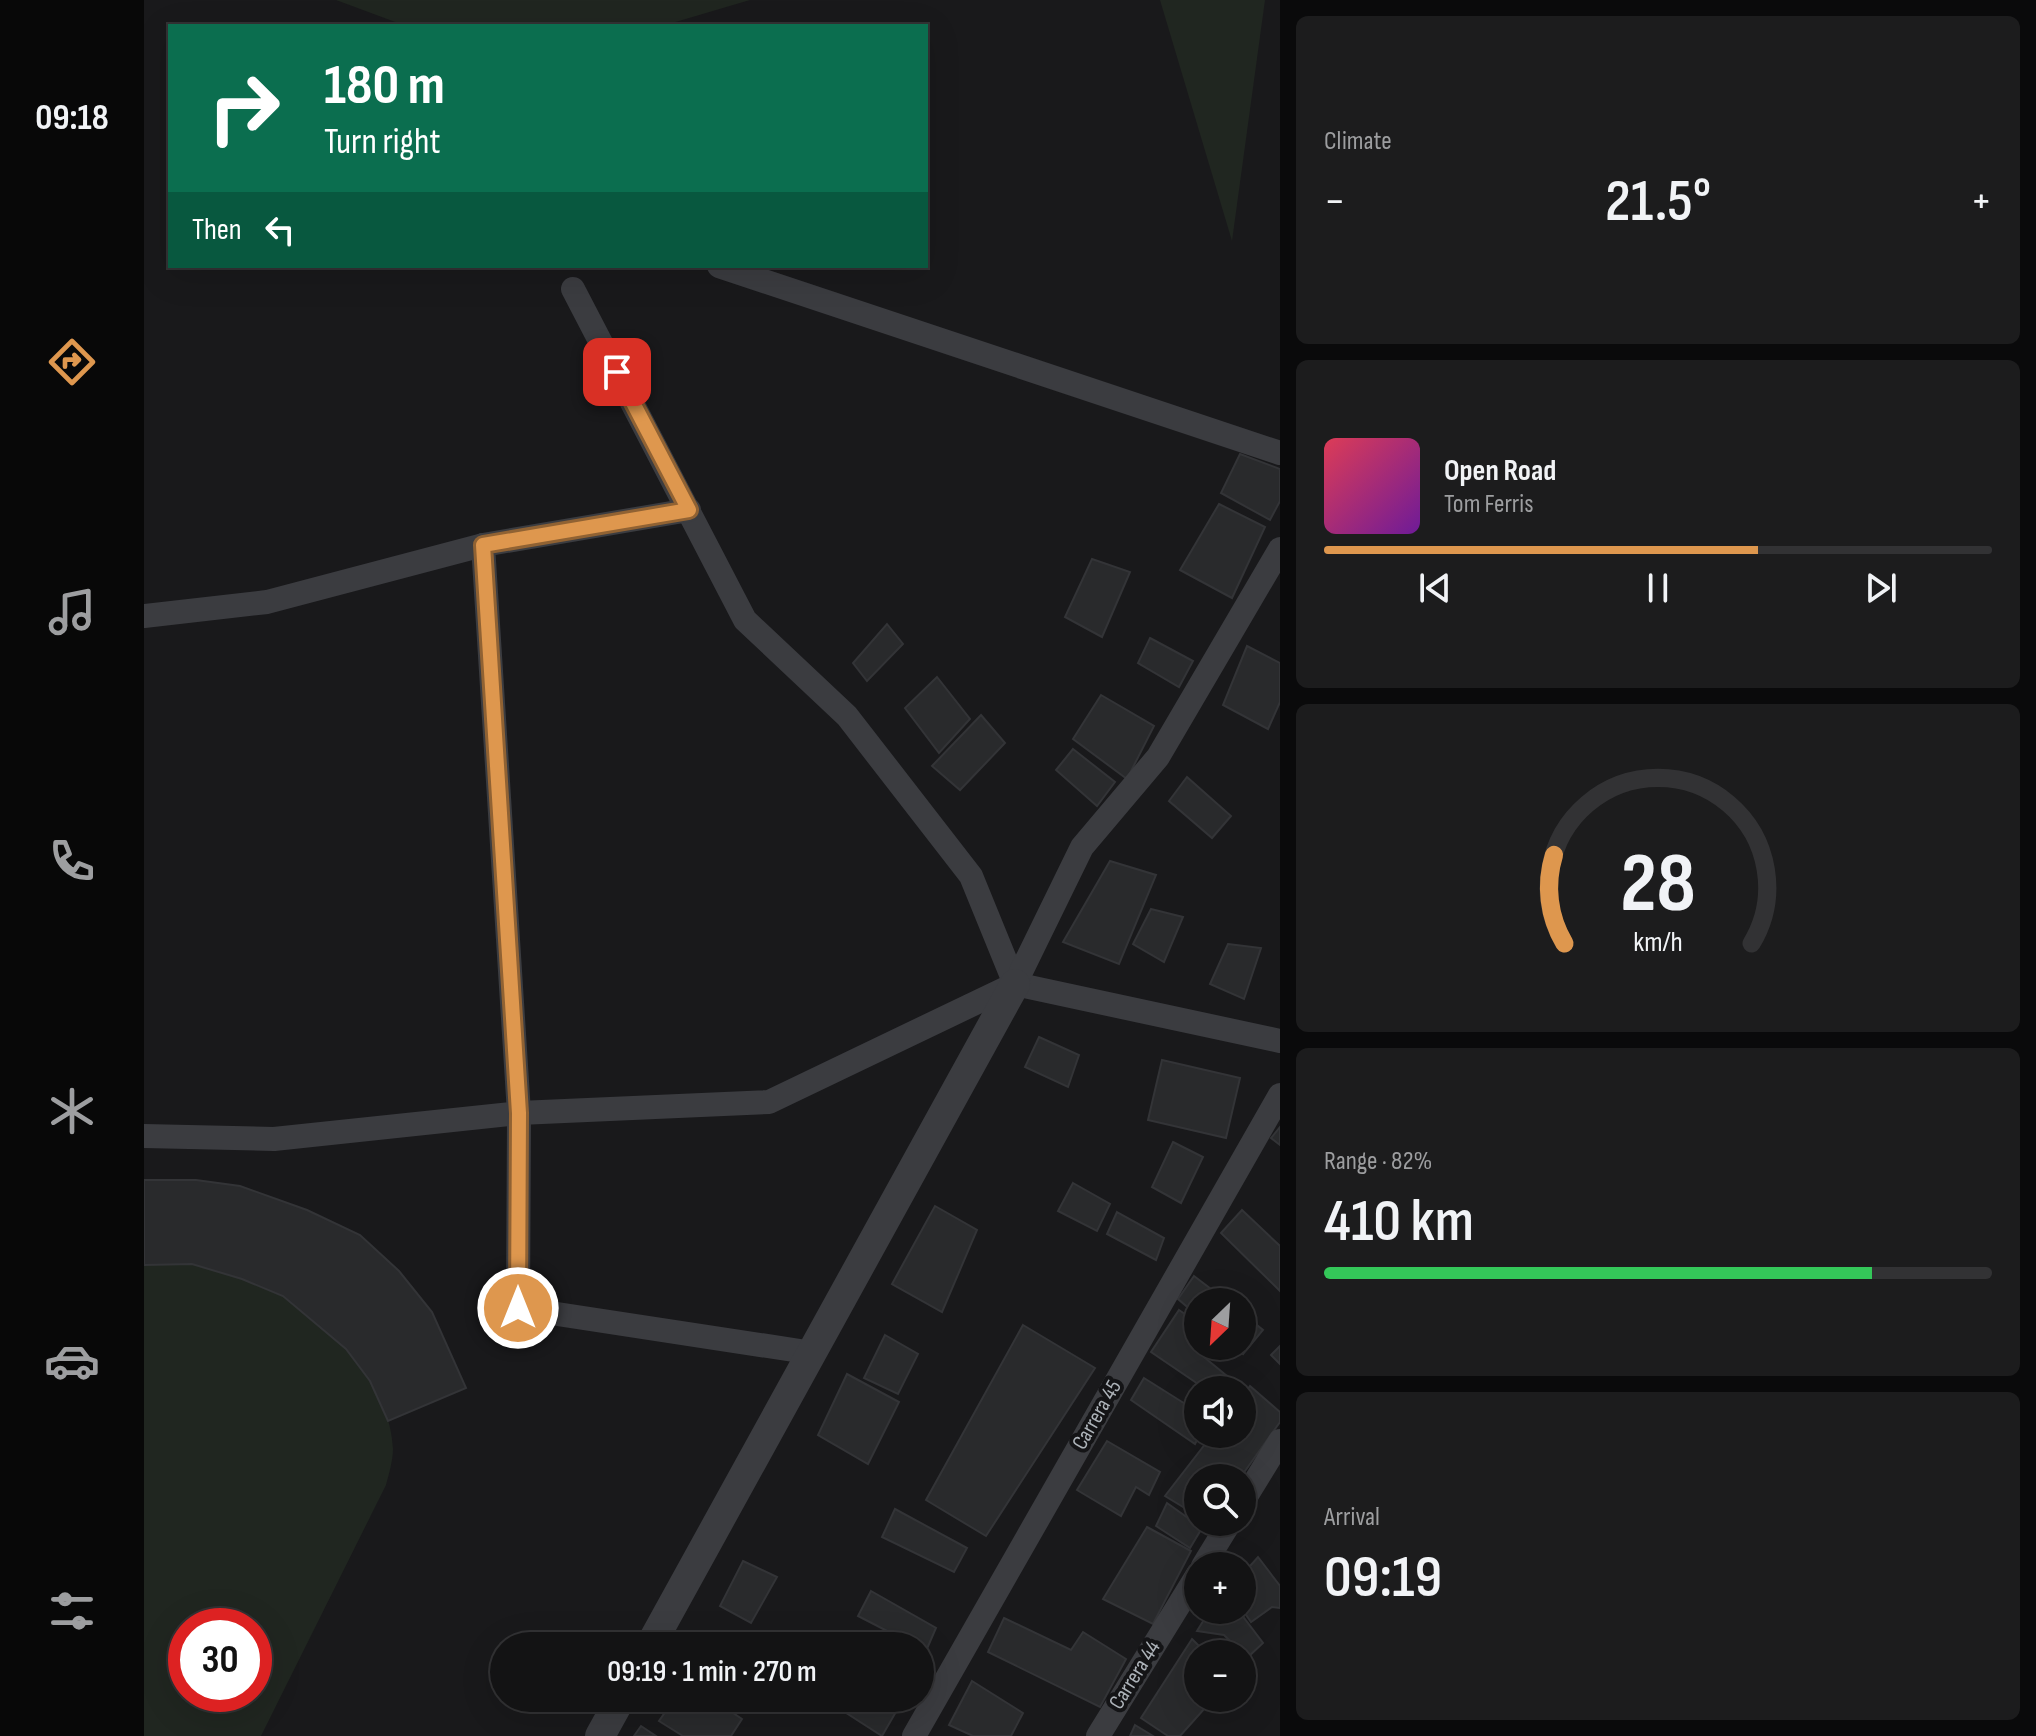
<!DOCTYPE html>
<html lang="en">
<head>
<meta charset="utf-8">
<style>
	body { margin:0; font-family:"Sofia Sans Condensed",sans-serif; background:#1c1c1d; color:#f1f3f6; height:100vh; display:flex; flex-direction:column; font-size:30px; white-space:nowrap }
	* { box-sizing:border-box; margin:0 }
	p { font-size:26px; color:#9d9ea0 }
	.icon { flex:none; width:44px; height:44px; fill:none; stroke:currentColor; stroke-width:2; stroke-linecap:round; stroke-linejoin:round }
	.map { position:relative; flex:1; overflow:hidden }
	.sheet { display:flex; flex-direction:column; gap:16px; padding:16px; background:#0a0a0b; width:756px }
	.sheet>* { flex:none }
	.hud { position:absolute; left:24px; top:24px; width:760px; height:244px; border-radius:0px; box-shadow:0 8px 32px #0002,0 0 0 2px #323234; background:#0b6e4f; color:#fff; overflow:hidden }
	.needle { width:52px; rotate:205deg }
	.tools { position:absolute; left:1040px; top:1288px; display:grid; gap:16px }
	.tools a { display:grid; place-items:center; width:72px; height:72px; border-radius:50%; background:#131314; box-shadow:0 8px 32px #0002,0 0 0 2px #323234; font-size:40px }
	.speed { position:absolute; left:24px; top:1608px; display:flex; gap:16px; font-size:40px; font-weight:700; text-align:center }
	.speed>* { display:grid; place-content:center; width:104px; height:104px; border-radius:50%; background:#131314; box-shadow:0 8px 32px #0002,0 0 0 2px #323234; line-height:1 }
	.speed .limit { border:12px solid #d22; background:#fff; color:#111 }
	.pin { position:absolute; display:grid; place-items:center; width:68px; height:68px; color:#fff; margin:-34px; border-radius:16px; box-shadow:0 4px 12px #0006 }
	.me { position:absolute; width:88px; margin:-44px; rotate:0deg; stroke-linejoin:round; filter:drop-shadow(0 0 6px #0008) }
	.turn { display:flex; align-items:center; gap:28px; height:168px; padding:0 24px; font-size:36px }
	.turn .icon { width:104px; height:104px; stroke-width:2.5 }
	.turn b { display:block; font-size:56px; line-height:68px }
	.then { display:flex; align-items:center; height:76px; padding:0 24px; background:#0003; gap:16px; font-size:30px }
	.big { font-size:60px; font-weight:600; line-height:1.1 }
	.sheet .tile { flex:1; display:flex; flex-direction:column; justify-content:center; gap:12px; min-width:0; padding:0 28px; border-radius:12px; background:#1c1c1d }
	.sheet .dial { align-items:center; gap:0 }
	.dial svg { height:208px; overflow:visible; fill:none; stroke:#323234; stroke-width:7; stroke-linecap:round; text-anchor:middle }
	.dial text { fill:#f1f3f6; stroke:none }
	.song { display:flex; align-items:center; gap:24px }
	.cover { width:96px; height:96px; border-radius:12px; background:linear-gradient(135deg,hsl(350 70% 55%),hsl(280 70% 35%)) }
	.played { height:8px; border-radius:4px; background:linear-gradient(90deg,#de974e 65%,#323234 65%) }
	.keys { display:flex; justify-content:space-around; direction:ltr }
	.heat { display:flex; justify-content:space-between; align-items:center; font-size:44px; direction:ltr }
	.charge { height:12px; border-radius:6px; background:linear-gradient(90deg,#34c759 82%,#323234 0) }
	.trip { position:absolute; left:346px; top:1632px; width:444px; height:80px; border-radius:40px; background:#131314; box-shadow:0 8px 32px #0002,0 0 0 2px #323234; font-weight:600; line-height:80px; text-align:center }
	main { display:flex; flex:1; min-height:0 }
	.tab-bar { display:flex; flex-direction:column; width:144px; justify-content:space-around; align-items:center; background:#080808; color:#9d9ea0 }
	.tab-bar .icon { width:56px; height:56px }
	.tab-bar .current { color:#de974e }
	.tab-bar b { font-size:36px; color:#f1f3f6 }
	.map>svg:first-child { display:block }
	.green { fill:#202620; fill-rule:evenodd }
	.building { fill:#292a2c; stroke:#333437; stroke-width:2 }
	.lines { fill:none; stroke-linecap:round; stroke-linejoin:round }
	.minor { stroke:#3b3c40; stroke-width:24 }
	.tertiary { stroke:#3b3c40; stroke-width:30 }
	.route-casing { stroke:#906233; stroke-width:20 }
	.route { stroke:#de974e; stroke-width:14 }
	.labels { text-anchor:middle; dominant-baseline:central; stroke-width:8; stroke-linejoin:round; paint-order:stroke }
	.street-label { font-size:22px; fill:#adb3b9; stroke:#141416 }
</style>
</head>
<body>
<main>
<nav class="tab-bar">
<b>09:18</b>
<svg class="icon current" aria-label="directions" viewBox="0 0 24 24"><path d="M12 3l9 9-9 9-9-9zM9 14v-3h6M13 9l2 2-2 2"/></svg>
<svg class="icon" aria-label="music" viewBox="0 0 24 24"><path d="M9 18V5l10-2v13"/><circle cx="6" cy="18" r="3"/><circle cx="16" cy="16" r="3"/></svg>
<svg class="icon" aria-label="phone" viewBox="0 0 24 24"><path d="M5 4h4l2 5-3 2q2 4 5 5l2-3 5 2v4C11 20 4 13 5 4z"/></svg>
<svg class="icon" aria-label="climate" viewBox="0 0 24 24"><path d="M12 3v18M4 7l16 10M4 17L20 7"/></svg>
<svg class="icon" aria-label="car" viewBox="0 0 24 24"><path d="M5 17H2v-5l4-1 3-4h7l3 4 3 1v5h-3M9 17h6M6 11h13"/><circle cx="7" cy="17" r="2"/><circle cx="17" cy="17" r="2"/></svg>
<svg class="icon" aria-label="filters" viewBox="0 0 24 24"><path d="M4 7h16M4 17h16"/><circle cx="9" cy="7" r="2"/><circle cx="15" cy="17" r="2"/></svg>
</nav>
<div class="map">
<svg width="1136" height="1736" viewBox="0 0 1136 1736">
	<rect width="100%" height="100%" fill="#19191b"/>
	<g class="green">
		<path d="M192 0H606L518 26H262Z"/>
		<path d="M1016 0H1121L1088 241Z"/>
		<path d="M48 1264C78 1273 114 1280 141 1297 190 1329 247 1386 249 1449 249 1460 245 1474 242 1485L117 1736H0V1265ZM42 1626H110V1694H42Z"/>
	</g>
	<g class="building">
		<path d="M1096 454 1136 469V501L1126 520 1077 493Z"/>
		<path d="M1075 504 1121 527 1088 598 1036 570Z"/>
		<path d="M948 559 986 572 958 637 921 617Z"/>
		<path d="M743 624 759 644 723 681 709 663Z"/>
		<path d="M1006 638 1049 661 1035 687 994 663Z"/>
		<path d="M1103 646 1136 663V702L1124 729 1079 705Z"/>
		<path d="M793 677 826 719 795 753 761 708Z"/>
		<path d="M957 695 1010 726 983 779 929 739Z"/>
		<path d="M837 715 861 743 816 790 788 766Z"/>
		<path d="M929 749 971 782 953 806 912 770Z"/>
		<path d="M1043 777 1087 816 1068 838 1025 801Z"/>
		<path d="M966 861 1012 875 975 964 919 942Z"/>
		<path d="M1007 909 1039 917 1020 962 989 944Z"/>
		<path d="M1084 944 1117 948 1100 999 1066 984Z"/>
		<path d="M895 1037 935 1055 924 1087 881 1067Z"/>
		<path d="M1018 1060 1096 1078 1082 1138 1004 1120Z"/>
		<path d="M1136 1127V1145L1127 1138Z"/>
		<path d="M1029 1142 1059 1157 1037 1203 1008 1187Z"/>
		<path d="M0 1180H52L96 1186 163 1210 216 1235 255 1271 288 1312 322 1388 244 1421 226 1381 202 1349 139 1296 98 1279 48 1264 0 1265Z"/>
		<path d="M929 1183 966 1204 953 1231 914 1211Z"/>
		<path d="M791 1206 833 1230 798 1312 748 1284Z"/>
		<path d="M1098 1210 1136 1246V1291L1077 1233Z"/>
		<path d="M973 1212 1020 1238 1012 1260 963 1234Z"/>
		<path d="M1050 1276 1084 1302H1054V1316L1034 1299Z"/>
		<path d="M1035 1310 1054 1323V1346H1066L1060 1357 1089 1381 1084 1390H1063L1007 1352Z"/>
		<path d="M1098 1313 1119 1330 1099 1354 1090 1346H1098Z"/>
		<path d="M879 1325 951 1368 842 1536 782 1500Z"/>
		<path d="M741 1335 774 1354 754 1394 720 1378Z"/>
		<path d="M1136 1346V1364L1127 1355Z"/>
		<path d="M703 1374 755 1402 724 1464 674 1435Z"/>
		<path d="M1000 1378 1054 1412 1056 1434 1051 1444 987 1400Z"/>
		<path d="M1106 1386 1136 1412V1422L1096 1478H1054V1516L1021 1496 1069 1434H1098V1397Z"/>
		<path d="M963 1441 1016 1472 1005 1495 992 1487 977 1516 933 1490Z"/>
		<path d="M1023 1503 1058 1528 1046 1548 1012 1526Z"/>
		<path d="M751 1509 823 1548 810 1572 738 1537Z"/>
		<path d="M1003 1527 1047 1551 1009 1624 959 1599Z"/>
		<path d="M1114 1557 1136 1586V1608L1128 1607 1107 1622 1098 1609V1575Z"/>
		<path d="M599 1561 633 1577 607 1623 576 1606Z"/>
		<path d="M727 1591 792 1628 782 1651 714 1616Z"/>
		<path d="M1066 1610H1094L1119 1643 1103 1658 1080 1635 1053 1631Z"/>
		<path d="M860 1618 927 1650 939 1632 982 1659 956 1707 844 1652Z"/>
		<path d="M1048 1639 1063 1654H1054V1698H1070L1036 1736H1024L997 1718Z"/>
		<path d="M828 1681 879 1713 867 1736H829L805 1725Z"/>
		<path d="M531 1698H567L598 1719 587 1736H539L515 1721Z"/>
		<path d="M679 1698H760L738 1736Z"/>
		<path d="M991 1725 1009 1736H986Z"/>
		<path d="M497 1726 512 1736H490Z"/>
	</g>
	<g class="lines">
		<g class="minor">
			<path d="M575 266 1136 453"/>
			<path d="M429 289 601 620 703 716 827 876 871 984"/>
			<path d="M339 545 375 1113 374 1308 669 1353"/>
			<path d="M0 616 123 602 339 545 545 510"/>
			<path d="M871 984 1136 1041"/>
			<path d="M0 1136 130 1139 375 1113 625 1102 871 984 938 847 1014 757 1136 549"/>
			<path d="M1098 1503 1136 1441"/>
			<path d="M1059 1566 1086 1522"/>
			<path d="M770 1736 1136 1095"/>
			<path d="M954 1736 1054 1574"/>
		</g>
		<g class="tertiary">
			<path d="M506 1646 871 984"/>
			<path d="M456 1736 477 1698"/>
		</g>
	</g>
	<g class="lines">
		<g class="route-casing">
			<path id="route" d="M374 1308 375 1113 339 545 545 510 473 372"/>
		</g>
		<use href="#route" class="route"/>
	</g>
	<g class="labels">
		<g class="street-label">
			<text transform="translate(953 1415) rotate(-60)">Carrera 45</text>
			<text transform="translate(991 1675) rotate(-58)">Carrera 44</text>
		</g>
	</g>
</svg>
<div class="tools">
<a><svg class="needle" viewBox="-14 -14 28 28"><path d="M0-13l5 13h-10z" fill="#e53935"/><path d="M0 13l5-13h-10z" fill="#9d9ea0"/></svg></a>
<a><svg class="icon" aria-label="sound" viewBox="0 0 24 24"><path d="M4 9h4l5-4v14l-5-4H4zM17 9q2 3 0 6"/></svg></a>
<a><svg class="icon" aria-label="search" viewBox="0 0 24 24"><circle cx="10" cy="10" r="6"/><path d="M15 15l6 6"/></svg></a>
<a>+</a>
<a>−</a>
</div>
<div class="speed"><div class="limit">30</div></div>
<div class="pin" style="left:473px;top:372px;background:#d93025"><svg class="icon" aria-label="arrive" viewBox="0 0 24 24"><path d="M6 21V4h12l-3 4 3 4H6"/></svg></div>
<svg class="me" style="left:374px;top:1308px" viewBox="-20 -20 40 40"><circle r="17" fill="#de974e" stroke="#fff" stroke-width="3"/><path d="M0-11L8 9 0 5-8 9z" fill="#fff"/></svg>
<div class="trip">09:19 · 1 min · 270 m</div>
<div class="hud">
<div class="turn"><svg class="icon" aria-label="right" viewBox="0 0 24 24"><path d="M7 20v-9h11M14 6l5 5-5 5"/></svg><div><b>180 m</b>Turn right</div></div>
<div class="then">Then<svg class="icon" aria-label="left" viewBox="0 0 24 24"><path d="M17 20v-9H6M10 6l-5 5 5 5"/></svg></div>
</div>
</div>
<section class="sheet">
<div class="tile"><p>Climate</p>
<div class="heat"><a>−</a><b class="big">21.5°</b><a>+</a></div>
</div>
<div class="tile">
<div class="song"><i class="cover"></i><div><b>Open Road</b><p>Tom Ferris</p></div></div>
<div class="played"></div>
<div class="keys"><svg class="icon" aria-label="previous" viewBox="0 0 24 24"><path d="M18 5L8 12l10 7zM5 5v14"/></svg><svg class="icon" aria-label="pause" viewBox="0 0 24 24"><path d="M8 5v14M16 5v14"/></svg><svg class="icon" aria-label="next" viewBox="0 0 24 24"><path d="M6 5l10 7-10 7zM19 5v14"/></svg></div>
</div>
<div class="tile dial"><svg viewBox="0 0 100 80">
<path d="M14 69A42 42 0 1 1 86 69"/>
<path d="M14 69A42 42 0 0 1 10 35" stroke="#de974e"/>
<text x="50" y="56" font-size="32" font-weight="700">28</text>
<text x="50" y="72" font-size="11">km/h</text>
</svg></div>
<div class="tile"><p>Range · 82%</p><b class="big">410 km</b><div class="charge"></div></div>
<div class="tile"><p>Arrival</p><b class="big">09:19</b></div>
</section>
</main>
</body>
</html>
